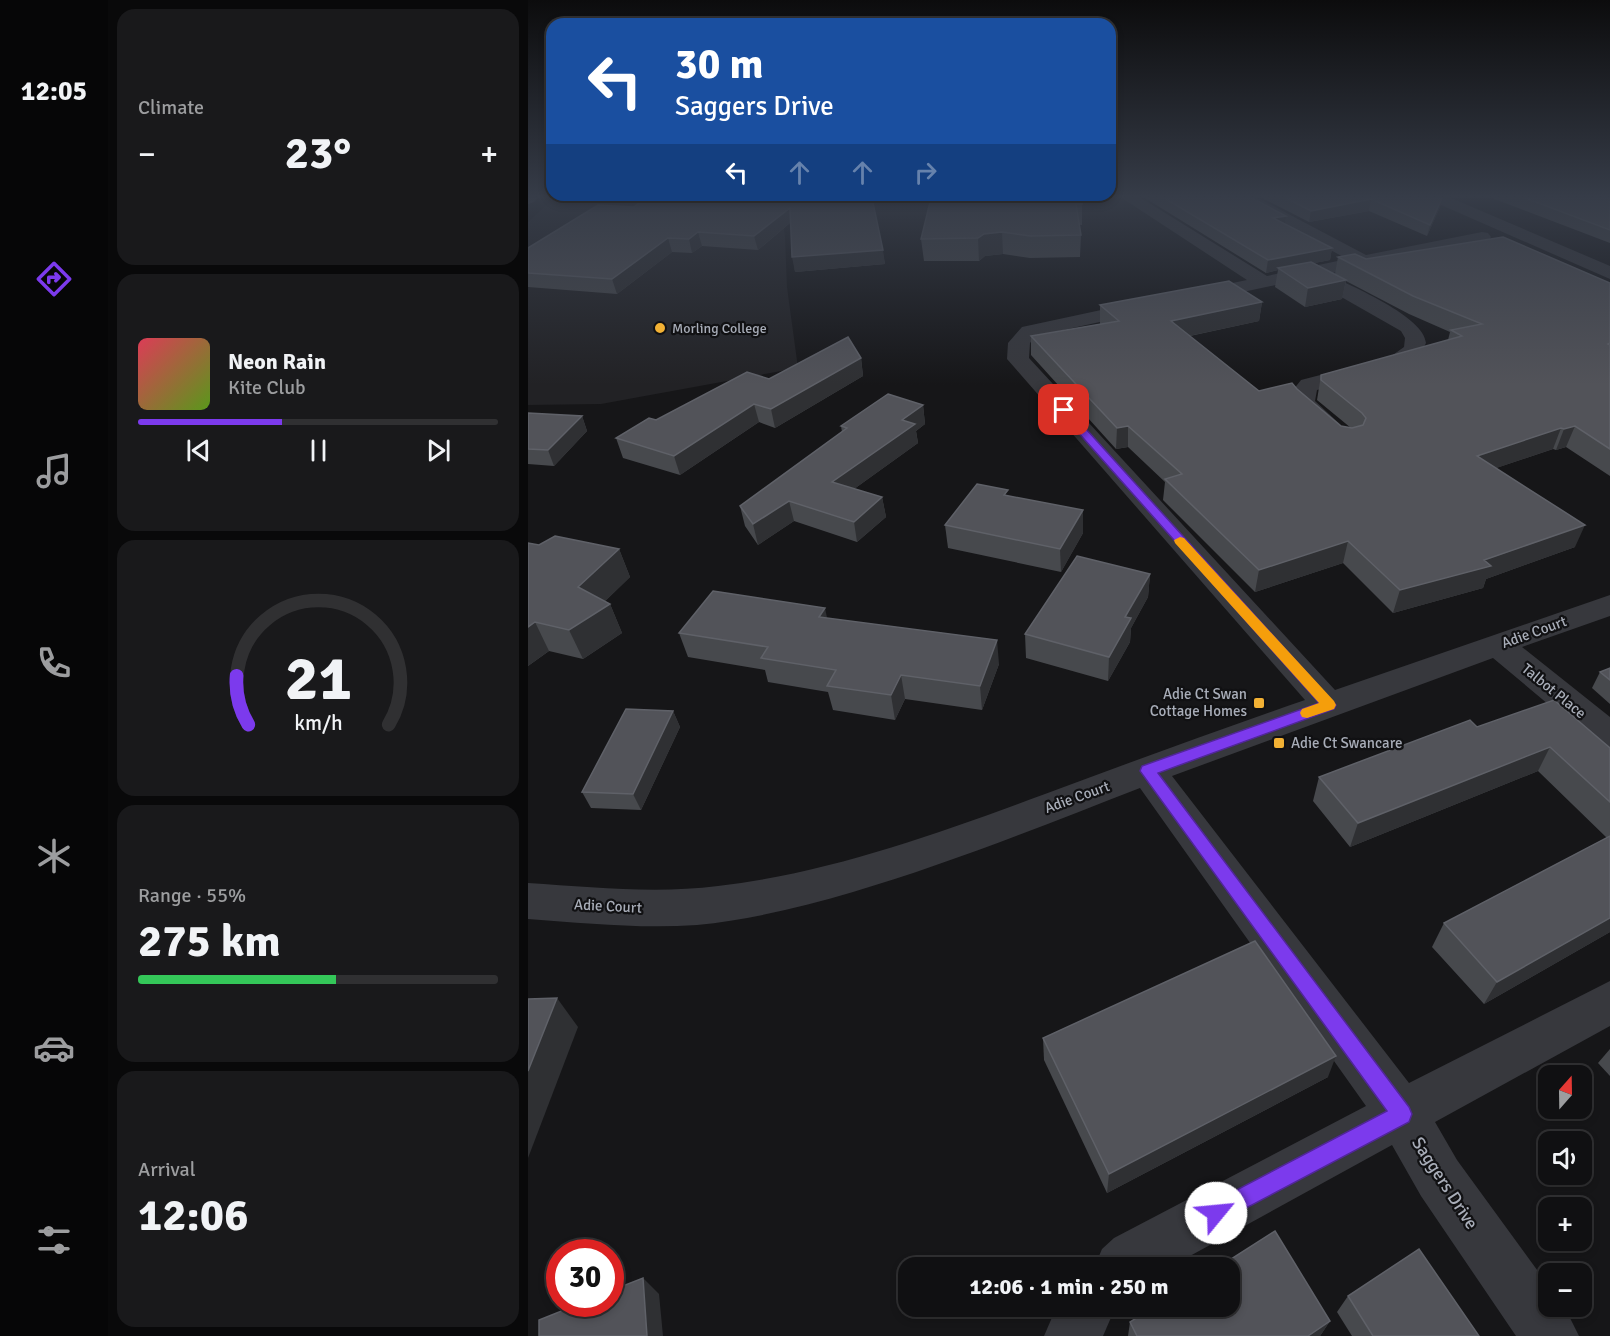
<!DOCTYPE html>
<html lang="en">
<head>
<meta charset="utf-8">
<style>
	body { margin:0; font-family:Signika,sans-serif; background:#19191b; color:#f1f3f6; height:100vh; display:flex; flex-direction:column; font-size:22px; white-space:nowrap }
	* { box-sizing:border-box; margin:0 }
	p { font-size:20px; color:#9c9d9f }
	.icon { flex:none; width:33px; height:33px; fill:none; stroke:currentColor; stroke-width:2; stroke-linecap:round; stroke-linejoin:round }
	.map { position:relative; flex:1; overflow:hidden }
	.sheet { display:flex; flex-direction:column; gap:9px; padding:9px; background:#09090a; width:420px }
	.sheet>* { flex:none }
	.guide { position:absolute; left:18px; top:18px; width:570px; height:183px; border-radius:18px; box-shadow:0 3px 9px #0003,0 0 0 2px #303032; background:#1a4fa0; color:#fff; overflow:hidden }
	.needle { width:39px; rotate:20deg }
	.controls { position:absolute; left:1010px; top:1065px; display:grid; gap:12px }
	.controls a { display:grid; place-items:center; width:54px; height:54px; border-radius:12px; background:#101012; box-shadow:0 3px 9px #0003,0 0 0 2px #303032; font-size:30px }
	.speed { position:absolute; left:18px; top:1239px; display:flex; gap:12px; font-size:30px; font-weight:700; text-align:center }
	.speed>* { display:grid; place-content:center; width:78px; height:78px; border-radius:50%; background:#101012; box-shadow:0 3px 9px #0003,0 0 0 2px #303032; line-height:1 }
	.speed .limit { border:9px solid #d22; background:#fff; color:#111 }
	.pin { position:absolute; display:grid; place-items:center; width:51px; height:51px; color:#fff; margin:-26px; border-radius:12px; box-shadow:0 3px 9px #0006 }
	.me { position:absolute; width:66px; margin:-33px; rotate:62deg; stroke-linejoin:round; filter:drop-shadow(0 0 4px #0008) }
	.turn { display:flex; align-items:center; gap:21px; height:126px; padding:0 30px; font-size:27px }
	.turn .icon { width:78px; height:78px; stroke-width:2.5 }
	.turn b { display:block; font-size:42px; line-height:51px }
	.lanes { display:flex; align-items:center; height:57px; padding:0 30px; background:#0003; justify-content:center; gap:30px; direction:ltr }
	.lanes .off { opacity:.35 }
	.big { font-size:45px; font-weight:800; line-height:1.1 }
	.sheet .widget { flex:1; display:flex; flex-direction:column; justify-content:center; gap:9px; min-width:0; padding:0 21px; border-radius:18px; background:#19191b }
	.sheet .dial { align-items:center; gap:0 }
	.dial svg { height:156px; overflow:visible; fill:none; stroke:#303032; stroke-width:7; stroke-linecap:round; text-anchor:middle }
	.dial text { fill:#f1f3f6; stroke:none }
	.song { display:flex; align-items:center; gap:18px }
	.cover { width:72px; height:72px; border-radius:9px; background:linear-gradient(135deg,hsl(350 70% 55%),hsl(90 70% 35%)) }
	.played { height:6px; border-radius:3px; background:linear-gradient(90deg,#7c3aed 40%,#303032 40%) }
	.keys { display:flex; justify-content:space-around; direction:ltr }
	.heat { display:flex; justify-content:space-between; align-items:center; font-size:33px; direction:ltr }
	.charge { height:9px; border-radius:4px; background:linear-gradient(90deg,#34c759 55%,#303032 0) }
	.trip { position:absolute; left:370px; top:1257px; width:342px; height:60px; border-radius:18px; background:#101012; box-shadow:0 3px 9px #0003,0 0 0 2px #303032; font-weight:800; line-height:60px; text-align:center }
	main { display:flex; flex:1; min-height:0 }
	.menu { display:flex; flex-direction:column; width:108px; justify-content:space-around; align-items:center; background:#060607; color:#9c9d9f }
	.menu .icon { width:42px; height:42px }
	.menu .current { color:#7c3aed }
	.menu b { font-size:27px; color:#f1f3f6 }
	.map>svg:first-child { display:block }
	.built { fill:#222225 }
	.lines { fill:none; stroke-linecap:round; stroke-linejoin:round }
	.minor { fill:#37383d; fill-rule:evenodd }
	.major { fill:#53555c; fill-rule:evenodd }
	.wall { fill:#47494d }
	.shaded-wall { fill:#2f3033 }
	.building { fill:#525359; stroke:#5f6168; stroke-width:1.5 }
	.route { fill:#7c3aed; stroke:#51269a; stroke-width:1.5 }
	.slow { fill:#f59e0b }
	.poi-dot { fill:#f2b134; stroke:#111113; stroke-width:2 }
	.labels { text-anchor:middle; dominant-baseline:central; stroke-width:4.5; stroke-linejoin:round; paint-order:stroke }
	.far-poi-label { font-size:14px; fill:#a8adb8; stroke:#111113; text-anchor:start }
	.street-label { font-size:15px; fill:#a8adb8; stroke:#111113 }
	.poi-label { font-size:15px; fill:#a8adb8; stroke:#111113; text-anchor:end }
	.near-street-label { font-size:18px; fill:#a8adb8; stroke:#111113 }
</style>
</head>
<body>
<main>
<nav class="menu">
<b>12:05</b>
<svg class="icon current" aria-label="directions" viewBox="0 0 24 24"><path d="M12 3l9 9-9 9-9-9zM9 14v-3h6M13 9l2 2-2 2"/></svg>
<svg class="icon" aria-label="music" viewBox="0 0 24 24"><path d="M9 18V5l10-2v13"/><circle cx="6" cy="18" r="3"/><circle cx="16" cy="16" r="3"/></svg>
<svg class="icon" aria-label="phone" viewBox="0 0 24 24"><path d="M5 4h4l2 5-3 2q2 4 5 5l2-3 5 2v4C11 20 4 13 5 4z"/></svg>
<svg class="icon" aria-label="climate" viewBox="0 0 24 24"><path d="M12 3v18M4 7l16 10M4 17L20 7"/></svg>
<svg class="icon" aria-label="car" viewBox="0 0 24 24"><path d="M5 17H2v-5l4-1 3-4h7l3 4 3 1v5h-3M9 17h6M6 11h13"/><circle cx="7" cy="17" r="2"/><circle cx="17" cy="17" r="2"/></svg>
<svg class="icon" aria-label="filters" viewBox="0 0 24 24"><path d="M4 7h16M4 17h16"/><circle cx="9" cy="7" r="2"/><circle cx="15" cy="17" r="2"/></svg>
</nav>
<section class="sheet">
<div class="widget"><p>Climate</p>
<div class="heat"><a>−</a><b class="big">23°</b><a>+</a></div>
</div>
<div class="widget">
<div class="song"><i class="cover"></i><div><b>Neon Rain</b><p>Kite Club</p></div></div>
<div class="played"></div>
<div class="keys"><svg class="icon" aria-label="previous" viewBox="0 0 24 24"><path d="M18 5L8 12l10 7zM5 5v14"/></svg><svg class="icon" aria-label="pause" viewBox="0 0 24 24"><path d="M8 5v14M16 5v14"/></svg><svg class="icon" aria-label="next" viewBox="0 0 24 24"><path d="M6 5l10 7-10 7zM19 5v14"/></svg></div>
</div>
<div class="widget dial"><svg viewBox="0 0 100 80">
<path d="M14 69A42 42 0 1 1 86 69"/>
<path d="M14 69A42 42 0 0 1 8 44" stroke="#7c3aed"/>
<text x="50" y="56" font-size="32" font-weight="700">21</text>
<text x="50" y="72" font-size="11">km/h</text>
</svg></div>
<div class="widget"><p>Range · 55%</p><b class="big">275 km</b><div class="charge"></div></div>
<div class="widget"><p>Arrival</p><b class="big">12:06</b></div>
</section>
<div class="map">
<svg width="1082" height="1336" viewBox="0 0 1082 1336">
	<rect width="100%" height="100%" fill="#161618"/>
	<path class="built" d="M26 198H251L257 236 259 287 270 368 73 404 0 405V222Z"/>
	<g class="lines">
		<g class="minor">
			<path d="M594 198H613L739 276 819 259 713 201 711 198H730L838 255 954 232 960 233 963 237 960 241 954 242 800 274C824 287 896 316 898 343L890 358 878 367 789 390 787 401 815 427 812 432C792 437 780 420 767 408L763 403 765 390 773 380 862 357 876 347 877 338 873 331 780 278 668 302 661 300 658 296 661 292 719 280Z"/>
			<path d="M902 198H923L1082 266V279L904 201Z"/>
			<path d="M615 301 622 303 625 307 622 311 508 336 502 343 501 358 807 690 1082 595V616L994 647 1082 717V749L1069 745 965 658 644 776 881 1083 1082 981V1026L907 1122 929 1160 1020 1285V1306H1036L1051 1336H988L893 1196 864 1145 640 1268H566L574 1249 586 1238 838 1106 612 788C517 825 423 863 325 892 274 907 221 920 169 925 112 929 56 923 0 919V883C63 887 127 894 190 886 302 873 411 833 517 794 603 762 690 730 777 700L479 359 480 343 494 327Z"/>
			<path d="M529 1306H588L575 1336H516Z"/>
		</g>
		<path class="major" d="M0 198H9L6 202 0 204Z"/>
	</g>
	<g class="wall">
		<path d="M344 198 357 264 267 272 262 223 230 250 174 246 164 253 144 252 89 294 0 287V248L106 207Z"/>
		<path d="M617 198H724L756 224 804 248 802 260 786 263 807 274 810 257 1082 283V476L1038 447 1028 450 1025 449 968 468 1047 547 958 579 955 588 865 613 815 563 727 592 635 500 637 482 600 447 588 449 503 355V336L572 324V305L734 302 731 321 662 336 731 391 769 389 813 426 823 428 789 400 793 375 920 340 922 332 881 314 818 281 814 299 777 307 747 287 750 270 738 273Z"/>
		<path d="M734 198H914L912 207 899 236 841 211 781 222Z"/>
		<path d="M964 198H1082V243Z"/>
		<path d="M428 202 554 204V225H551L553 235 552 257 502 258 475 254 457 256 451 261H396L393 239Z"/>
		<path d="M333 358 335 376 247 428 231 422 152 475 95 458 88 438 128 420 241 379Z"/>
		<path d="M395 405 397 424 388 431 390 443 326 489 354 497 358 517 329 542 266 521 230 545 217 526 212 506 314 432 313 426Z"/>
		<path d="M0 413 54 416 59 431 26 466 0 464Z"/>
		<path d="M480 496 555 533 533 572 420 548 417 525Z"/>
		<path d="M0 543 11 545 91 549 102 577 77 601 82 604 94 633 55 659 21 651 0 666Z"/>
		<path d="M622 574 620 597 603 628 602 642 580 681 498 658 497 634Z"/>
		<path d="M299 618 471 664 454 710 377 699 367 720 305 710 300 692 240 682 237 670 160 657 151 633Z"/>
		<path d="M1082 668V704L1064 688 1072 672Z"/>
		<path d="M145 711 152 727 113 810 63 808 54 792Z"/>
		<path d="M949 727 1082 748V932L956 1004 904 947 916 923 1079 838 1010 771 822 847 785 801 791 777Z"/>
		<path d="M515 1038 800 1077 579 1193 516 1060Z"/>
		<path d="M1082 1049V1076L1070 1063Z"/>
		<path d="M820 1296 951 1336H824L809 1312Z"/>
		<path d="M802 1321 792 1336H600L602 1322Z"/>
	</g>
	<g class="shaded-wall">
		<path d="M914 198 912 207 899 236 902 225Z"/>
		<path d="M843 199 841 211 781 222 783 211Z"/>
		<path d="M262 208 264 221 230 250 226 236Z"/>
		<path d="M758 216 756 227 745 218Z"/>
		<path d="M170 232 174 246 164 253 161 239Z"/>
		<path d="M474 232 475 254 457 256 451 261 450 238 456 234Z"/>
		<path d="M140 238 144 252 89 294 84 279Z"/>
		<path d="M804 248 802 260 752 270 750 268V270L738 273 740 260Z"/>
		<path d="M355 250 357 264 267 272 264 257Z"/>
		<path d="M818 280 814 299 777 307 780 288Z"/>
		<path d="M734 302 731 321 642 340 643 321Z"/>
		<path d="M333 358 335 376 247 428 243 409Z"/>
		<path d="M226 404 231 422 152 475 146 456Z"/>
		<path d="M395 405 397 424 388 431 390 443 308 502 304 482 374 420Z"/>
		<path d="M54 416 59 431 26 466 20 450Z"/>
		<path d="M600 426V447L588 449 589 428Z"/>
		<path d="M1047 426 1038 447 1028 450 1036 429Z"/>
		<path d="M1033 428 1025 449 942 477 949 456Z"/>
		<path d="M354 497 358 517 329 542 326 522Z"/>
		<path d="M261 501 266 521 230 545 225 524Z"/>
		<path d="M555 510V533L533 572 532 549Z"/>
		<path d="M1057 525 1047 547 958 579 955 588 865 613 872 590Z"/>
		<path d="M820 541 815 563 727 592 731 570Z"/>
		<path d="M91 549 102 577 63 615 50 587Z"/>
		<path d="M622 574 620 597 603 628 602 642 580 681 581 657 597 617Z"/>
		<path d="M82 604 94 633 55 659 41 630Z"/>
		<path d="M297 608 302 632 291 617Z"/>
		<path d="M7 622 21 651 0 666V627Z"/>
		<path d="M469 640 471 664 454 710 452 686Z"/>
		<path d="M373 675 377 699 367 720 363 695Z"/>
		<path d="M145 711 152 727 113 810 105 794Z"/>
		<path d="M1022 747 1010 771 822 847 830 823Z"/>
		<path d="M1082 918V932L956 1004 969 982Z"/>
		<path d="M29 998 50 1027 0 1158V1071Z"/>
		<path d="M808 1056 800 1077 579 1193 581 1174Z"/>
		<path d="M115 1278 131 1294 135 1336H119Z"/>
		<path d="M802 1321 792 1336H780Z"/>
	</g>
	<g class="building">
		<path d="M117 198H344L355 250 264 257 262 208 226 236 170 232 161 239 140 238 84 279 0 273V248L70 205 106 207Z"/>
		<path d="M428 198H553L554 204H548L553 235 502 236 474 232 456 234 450 238 393 239 402 202H428Z"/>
		<path d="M636 198H724L758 216 745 218 804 248 740 260Z"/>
		<path d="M758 198H914L902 225 843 199 783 211Z"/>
		<path d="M997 198H1082V230Z"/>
		<path d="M975 237 1082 283V343L1080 344 1082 345V449L1047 426 1036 429 1033 428 949 456 1057 525 956 560 963 566 872 590 820 541 731 570 637 479 654 474 600 426 589 428 503 336 591 321 572 305 701 281 734 302 643 321 731 391 764 383 769 389 813 426 824 428 835 425 838 418 834 413 793 380V375L934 336 923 330 954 324 885 296 810 257 827 254 838 259Z"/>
		<path d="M783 262 818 280 780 288 750 268Z"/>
		<path d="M320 337 333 358 243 409 226 404 146 456 88 438 121 418 128 420 219 372 241 379Z"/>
		<path d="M360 394 395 405 374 420 387 424 304 482 354 497 326 522 261 501 225 524 212 506 319 428 313 426Z"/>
		<path d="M0 413 54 416 20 450 0 449Z"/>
		<path d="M449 484 480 490 476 495 555 510 532 549 417 525Z"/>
		<path d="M27 536 91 549 50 587 82 604 41 630 7 622 0 627V543L11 545Z"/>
		<path d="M549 556 622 574 597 617 603 618 581 657 497 634Z"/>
		<path d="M185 591 297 608 291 617 469 640 452 686 373 675 363 695 299 686 308 670 233 658 240 647 151 633Z"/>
		<path d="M1082 668V680L1072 672Z"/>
		<path d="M1026 700 1082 748V802L1022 747 830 823 791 777 942 720 949 727Z"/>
		<path d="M98 709 145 711 105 794 54 792Z"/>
		<path d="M1082 836V918L969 982 916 923Z"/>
		<path d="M727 941 808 1056 581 1174 515 1038Z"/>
		<path d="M29 998 0 1071V999Z"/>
		<path d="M747 1231 802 1321 780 1336H609L602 1322 627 1306H702V1268H689Z"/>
		<path d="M891 1249 951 1336H845L820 1296Z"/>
		<path d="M115 1278 119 1336H11V1320L51 1304H82V1291Z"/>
	</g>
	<linearGradient id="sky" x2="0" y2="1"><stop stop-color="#0c0c0d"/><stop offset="0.51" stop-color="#363c48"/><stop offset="1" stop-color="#363c48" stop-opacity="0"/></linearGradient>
	<rect width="1082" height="385" fill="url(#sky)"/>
	<path class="route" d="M536 407 539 408 808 705 806 709 630 773 881 1107 884 1114 881 1122 688 1224 680 1221 677 1213 680 1205 859 1111 612 771 614 766 791 703 532 412 531 410Z"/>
	<path class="slow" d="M652 537 656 538 806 701 808 705 806 709 779 718 774 717 772 713 774 709 791 703 647 543 646 540Z"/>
	<g class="poi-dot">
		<circle cx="132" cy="328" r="6"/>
		<rect x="725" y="697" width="12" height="12" rx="3"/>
		<rect x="745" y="737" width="12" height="12" rx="3"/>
	</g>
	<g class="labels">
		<g class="far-poi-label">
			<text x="144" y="328">Morling College</text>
		</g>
		<g class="street-label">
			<text transform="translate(1006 632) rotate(-20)">Adie Court</text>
			<text transform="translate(1026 691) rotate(39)">Talbot Place</text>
			<text transform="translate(549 797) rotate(-20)">Adie Court</text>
			<text transform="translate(80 906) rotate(3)">Adie Court</text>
		</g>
		<g class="poi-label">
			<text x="719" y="694">Adie Ct Swan<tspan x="719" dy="17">Cottage Homes</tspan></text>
			<text x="763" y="743" text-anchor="start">Adie Ct Swancare</text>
		</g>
		<g class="near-street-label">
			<text transform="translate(917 1183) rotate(57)">Saggers Drive</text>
		</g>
	</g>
</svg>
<div class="controls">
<a><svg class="needle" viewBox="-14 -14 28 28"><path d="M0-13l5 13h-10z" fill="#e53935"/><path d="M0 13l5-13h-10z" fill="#9c9d9f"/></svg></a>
<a><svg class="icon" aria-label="sound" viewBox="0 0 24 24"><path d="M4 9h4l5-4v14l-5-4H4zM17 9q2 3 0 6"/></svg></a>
<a>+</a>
<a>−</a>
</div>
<div class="speed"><div class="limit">30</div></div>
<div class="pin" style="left:536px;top:410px;background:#d93025"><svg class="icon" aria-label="arrive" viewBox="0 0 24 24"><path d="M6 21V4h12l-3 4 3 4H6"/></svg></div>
<svg class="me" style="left:688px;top:1213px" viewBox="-20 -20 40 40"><circle r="19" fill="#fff"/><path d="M0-13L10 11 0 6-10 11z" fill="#7c3aed"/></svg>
<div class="trip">12:06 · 1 min · 250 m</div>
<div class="guide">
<div class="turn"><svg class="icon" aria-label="left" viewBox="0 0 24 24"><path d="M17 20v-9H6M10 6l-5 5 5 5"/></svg><div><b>30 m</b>Saggers Drive</div></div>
<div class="lanes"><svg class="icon" aria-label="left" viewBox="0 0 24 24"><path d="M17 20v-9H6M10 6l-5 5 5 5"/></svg><svg class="icon off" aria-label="ahead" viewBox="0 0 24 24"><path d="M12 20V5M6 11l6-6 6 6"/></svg><svg class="icon off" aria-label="ahead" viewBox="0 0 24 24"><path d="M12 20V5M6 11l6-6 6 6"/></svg><svg class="icon off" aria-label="right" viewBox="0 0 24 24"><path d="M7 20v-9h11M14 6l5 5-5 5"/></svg></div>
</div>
</div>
</main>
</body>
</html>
